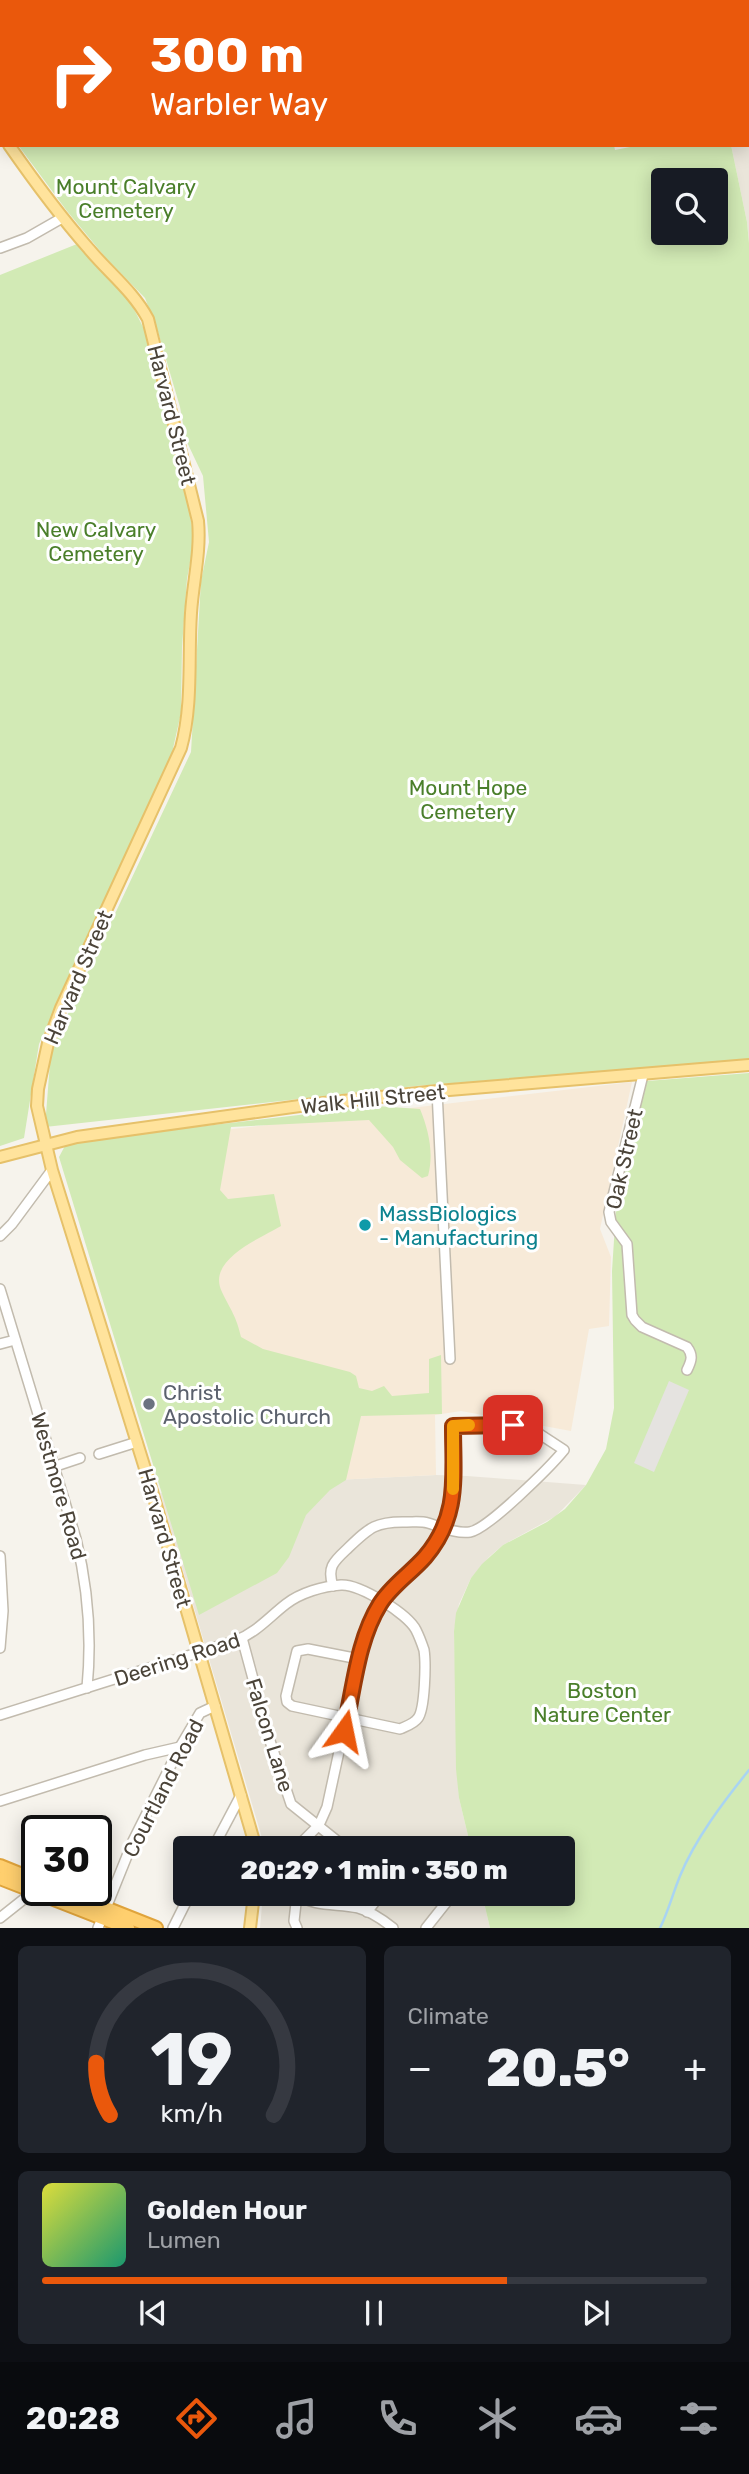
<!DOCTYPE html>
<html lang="en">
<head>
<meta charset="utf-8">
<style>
	body { margin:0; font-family:Rubik,sans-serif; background:#20242c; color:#f1f3f6; height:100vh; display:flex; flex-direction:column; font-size:26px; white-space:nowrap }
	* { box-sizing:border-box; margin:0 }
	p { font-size:23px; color:#9ea1a6 }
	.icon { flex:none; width:38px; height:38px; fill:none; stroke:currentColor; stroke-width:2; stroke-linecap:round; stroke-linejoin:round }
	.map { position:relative; height:1928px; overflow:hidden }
	.panel { display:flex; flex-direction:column; gap:18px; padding:18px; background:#0d0f14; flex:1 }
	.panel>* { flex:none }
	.hud { position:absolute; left:0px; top:0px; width:749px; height:147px; box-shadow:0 4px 18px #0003; background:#ea580c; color:#fff; overflow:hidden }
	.controls { position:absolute; left:651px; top:168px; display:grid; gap:14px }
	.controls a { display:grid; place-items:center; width:77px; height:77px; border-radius:7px; background:#171b24; box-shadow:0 4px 18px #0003; font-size:35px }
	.speed { position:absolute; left:21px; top:1815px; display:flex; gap:14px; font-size:35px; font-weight:700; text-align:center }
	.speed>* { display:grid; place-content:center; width:91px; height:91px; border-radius:50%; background:#171b24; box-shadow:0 4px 18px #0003; line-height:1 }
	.speed .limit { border:4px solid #111; border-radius:10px; background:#fff; color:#111 }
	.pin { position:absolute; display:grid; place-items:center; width:60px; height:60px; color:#fff; margin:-30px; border-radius:14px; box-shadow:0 4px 10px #0006 }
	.me { position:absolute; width:77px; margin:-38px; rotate:12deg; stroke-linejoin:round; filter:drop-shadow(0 0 5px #0008) }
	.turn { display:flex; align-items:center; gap:24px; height:147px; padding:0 35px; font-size:32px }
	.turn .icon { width:91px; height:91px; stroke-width:2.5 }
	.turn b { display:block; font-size:49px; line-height:60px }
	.big { font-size:52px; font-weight:800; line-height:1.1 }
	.panel .widget { flex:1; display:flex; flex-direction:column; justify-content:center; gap:10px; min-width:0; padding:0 24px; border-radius:10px; background:#20242c }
	.panel .dial { align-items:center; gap:0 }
	.dial svg { height:182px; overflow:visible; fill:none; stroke:#363941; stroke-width:7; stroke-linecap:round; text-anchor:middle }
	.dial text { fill:#f1f3f6; stroke:none }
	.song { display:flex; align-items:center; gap:21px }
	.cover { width:84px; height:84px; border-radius:10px; background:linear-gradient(135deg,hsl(60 70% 55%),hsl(160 70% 35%)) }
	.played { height:7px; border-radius:4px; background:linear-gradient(90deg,#ea580c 70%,#363941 70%) }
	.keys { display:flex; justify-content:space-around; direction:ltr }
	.heat { display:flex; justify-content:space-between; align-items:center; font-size:38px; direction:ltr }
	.panel .tiles { flex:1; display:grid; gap:18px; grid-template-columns:1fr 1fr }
	.widget:last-child { grid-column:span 2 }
	.trip { position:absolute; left:173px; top:1836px; width:402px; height:70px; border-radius:7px; background:#171b24; box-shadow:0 4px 18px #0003; font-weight:800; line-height:70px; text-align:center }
	.dock { display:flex; height:112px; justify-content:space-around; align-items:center; background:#090b0e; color:#9ea1a6 }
	.dock .icon { width:49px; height:49px }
	.dock .selected { color:#ea580c }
	.dock b { font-size:32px; color:#f1f3f6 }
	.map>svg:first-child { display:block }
	.residential { fill:#eae5da }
	.commercial { fill:#f7ead8 }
	.green { fill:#d2eab5; fill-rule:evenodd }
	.parking { fill:#e5e3e0 }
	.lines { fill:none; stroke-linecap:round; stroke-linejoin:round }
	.stream { stroke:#a9d4f2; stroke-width:2.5 }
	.minor-casing { stroke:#c2bbae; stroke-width:12 }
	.major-casing { stroke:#e6c16a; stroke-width:14 }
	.highway-casing { stroke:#e0a43c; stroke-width:16 }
	.minor { stroke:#fff; stroke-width:9 }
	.major { stroke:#ffe39c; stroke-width:10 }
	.highway { stroke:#ffcf6e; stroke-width:12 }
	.route-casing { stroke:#983908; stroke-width:18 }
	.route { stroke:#ea580c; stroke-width:12 }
	.slow { stroke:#f59e0b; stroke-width:12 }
	.culture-dot { fill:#0f9aa8; stroke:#fff; stroke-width:2.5 }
	.worship-dot { fill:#6b7280; stroke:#fff; stroke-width:2.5 }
	.labels { text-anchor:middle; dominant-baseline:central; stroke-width:6; stroke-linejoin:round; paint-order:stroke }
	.park-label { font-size:21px; fill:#4a7f2a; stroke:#fff }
	.street-label { font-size:21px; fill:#4b4439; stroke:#fff }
	.culture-label { font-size:21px; fill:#0d838f; stroke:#fff; text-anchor:start }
	.worship-label { font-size:21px; fill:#5b616d; stroke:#fff; text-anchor:start }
</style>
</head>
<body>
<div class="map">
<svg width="749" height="1928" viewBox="0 0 749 1928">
	<rect width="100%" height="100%" fill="#f6f3ec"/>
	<g class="residential">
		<path d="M747 79H749V243L747 222 731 145H747Z"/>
		<path d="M436 1475 467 1476 586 1485 556 1516 503 1545 489 1557 471 1578 459 1604 454 1631 459 1798 471 1848H265L160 1493 234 1485Z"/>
		<path d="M263 1894H482L490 1928H260Z"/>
	</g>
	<path class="commercial" d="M632 1082 600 1229 611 1257 609 1326 589 1329 571 1431 461 1411 435 1415 436 1475 234 1485 207 1132Z"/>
	<g class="green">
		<path d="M0 0H596L2 2V124Z"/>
		<path d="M18 145H614L615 150 640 145H731L747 222 749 243V1060L416 1086 45 1127 51 1050 191 752 201 581 209 542 203 476 186 440 180 407 158 332 145 298 106 258 67 211ZM663 180H716V233H663Z"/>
		<path d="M77 244 131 303 148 337 189 509 194 541 187 579 182 647 181 713 172 753 39 1044 24 1138 0 1146V275Z"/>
		<path d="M749 1073V1928H490L482 1894H564V1848H471L459 1798 456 1769 454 1631 456 1613 471 1578 482 1564 503 1545 547 1522 565 1509 586 1485 606 1449 614 1408 612 1271 616 1209 647 1081Z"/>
		<path d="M376 1106 420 1109C429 1131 434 1154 428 1176L422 1178 400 1160 393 1147 369 1120 231 1127 220 1190 228 1199 274 1194 281 1226C259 1239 206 1260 222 1292 231 1311 236 1315 241 1337L263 1349 350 1372 356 1376 359 1388 372 1391 384 1386 392 1396 429 1393V1359L441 1355 442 1414 361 1416 346 1480 330 1490 306 1515 289 1557 277 1573 199 1615 59 1157 67 1142Z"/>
	</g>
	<path class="parking" d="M669 1381 689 1390 654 1472 634 1463Z"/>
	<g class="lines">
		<path class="stream" d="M660 1928C668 1912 673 1893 680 1876 695 1839 724 1801 749 1770"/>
		<g class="minor-casing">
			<g id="minor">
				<path d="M701 0 704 2"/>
				<path d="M738 0 739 2"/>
				<path d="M747 24 749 27"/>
				<path d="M747 73H749"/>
				<path d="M0 248 27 238 62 218"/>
				<path d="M643 1075 609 1212 611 1222 627 1244 632 1315 635 1320 642 1327 687 1347C693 1355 692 1360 687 1370"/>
				<path d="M437 1091 450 1359"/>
				<path d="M0 1236 12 1224 52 1170"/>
				<path d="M0 1289 76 1539C88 1588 92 1637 87 1688"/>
				<path d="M0 1344 15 1340"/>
				<path d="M99 1454 137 1442"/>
				<path d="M53 1467 80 1458"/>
				<path d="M0 1556 3 1611 0 1648"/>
				<path d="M242 1638 269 1738 291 1804 346 1848"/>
				<path d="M0 1715 235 1641C257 1632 268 1618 286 1604 300 1593 323 1586 341 1585 360 1584 408 1614 416 1630 419 1636 422 1644 424 1650 426 1663 425 1709 418 1718 414 1724 406 1726 400 1729L292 1706 287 1702 286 1696 297 1651 308 1649 359 1659"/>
				<path d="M0 1801 145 1755 180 1747"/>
				<path d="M213 1848 241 1795"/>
				<path d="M296 1848 319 1825 327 1807 359 1659C364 1639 370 1618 382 1601 401 1573 432 1557 446 1525L453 1497V1426L513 1425 538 1433 564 1450C551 1466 488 1529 470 1532 457 1534 441 1527 428 1523 421 1521 414 1522 407 1522 375 1521 369 1528 346 1550 333 1562 327 1568 333 1586"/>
				<path d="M297 1894C315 1908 338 1903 358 1908 372 1912 382 1919 393 1928"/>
				<path d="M367 1912 381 1894"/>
				<path d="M0 1918 34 1891 35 1887"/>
				<path d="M98 1928 133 1841 180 1747 200 1713 215 1706"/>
				<path d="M173 1928 190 1894"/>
				<path d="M297 1928 294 1921 297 1894"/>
				<path d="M426 1928 453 1894"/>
			</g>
		</g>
		<g class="major-casing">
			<g id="major">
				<path d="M0 133 2 136"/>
				<path d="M9 145C34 181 60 216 89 249 109 273 133 291 148 319L198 521C201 551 193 582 191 613 188 658 193 704 181 748L61 1008 48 1043 38 1089 37 1106 52 1170 152 1491 256 1848"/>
				<path d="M0 1157 77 1137 314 1104 437 1091 749 1065"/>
				<path d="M250 1928 254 1894"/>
			</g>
		</g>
		<g class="highway-casing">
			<g id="highway">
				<path d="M0 1866 37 1881"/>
				<path d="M0 1878 128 1928"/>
				<path d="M60 1890 156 1928"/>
			</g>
		</g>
		<use href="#minor" class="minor"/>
		<use href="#major" class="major"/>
		<use href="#highway" class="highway"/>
	</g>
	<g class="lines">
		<g class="route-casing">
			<path id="route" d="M344 1731C354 1689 357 1641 380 1604 391 1586 411 1573 425 1557 460 1516 453 1477 453 1426L513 1425"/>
		</g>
		<use href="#route" class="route"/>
		<path class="slow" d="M453 1489V1426L469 1425"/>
	</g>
	<circle class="culture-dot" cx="365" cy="1225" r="7"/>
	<circle class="worship-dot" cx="149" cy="1404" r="7"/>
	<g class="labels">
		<g class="park-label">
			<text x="126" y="186">Mount Calvary<tspan x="126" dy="24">Cemetery</tspan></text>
			<text x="96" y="529">New Calvary<tspan x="96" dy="24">Cemetery</tspan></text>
			<text x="468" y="787">Mount Hope<tspan x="468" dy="24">Cemetery</tspan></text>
			<text x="602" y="1690">Boston<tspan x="602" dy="24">Nature Center</tspan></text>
		</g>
		<g class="street-label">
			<text transform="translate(172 415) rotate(76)">Harvard Street</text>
			<text transform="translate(78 977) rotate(-67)">Harvard Street</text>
			<text transform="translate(373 1099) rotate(-6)">Walk Hill Street</text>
			<text transform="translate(624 1159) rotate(-77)">Oak Street</text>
			<text transform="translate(59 1486) rotate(74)">Westmore Road</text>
			<text transform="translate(165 1538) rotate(74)">Harvard Street</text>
			<text transform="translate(177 1659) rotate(-18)">Deering Road</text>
			<text transform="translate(270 1735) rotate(73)">Falcon Lane</text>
			<text transform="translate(163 1788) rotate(-63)">Courtland Road</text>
		</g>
		<g class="culture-label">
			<text x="379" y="1213">MassBiologics<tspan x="379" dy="24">- Manufacturing</tspan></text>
		</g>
		<g class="worship-label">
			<text x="163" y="1392">Christ<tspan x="163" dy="24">Apostolic Church</tspan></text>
		</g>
	</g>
</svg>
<div class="controls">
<a><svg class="icon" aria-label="search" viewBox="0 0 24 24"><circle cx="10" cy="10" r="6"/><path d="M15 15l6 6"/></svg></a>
</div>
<div class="speed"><div class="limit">30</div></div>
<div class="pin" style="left:513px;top:1425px;background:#d93025"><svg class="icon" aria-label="arrive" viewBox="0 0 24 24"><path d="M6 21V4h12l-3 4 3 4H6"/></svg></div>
<svg class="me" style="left:344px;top:1731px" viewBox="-20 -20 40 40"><path d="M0-17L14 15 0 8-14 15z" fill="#ea580c" stroke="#fff" stroke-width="4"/></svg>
<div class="trip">20:29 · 1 min · 350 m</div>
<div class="hud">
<div class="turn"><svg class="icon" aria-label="right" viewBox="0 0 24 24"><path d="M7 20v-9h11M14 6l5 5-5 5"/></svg><div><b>300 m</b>Warbler Way</div></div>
</div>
</div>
<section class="panel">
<div class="tiles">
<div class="widget dial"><svg viewBox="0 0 100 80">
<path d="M14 69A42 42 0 1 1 86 69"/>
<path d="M14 69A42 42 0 0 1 8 46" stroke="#ea580c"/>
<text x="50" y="56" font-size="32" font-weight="700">19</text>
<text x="50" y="72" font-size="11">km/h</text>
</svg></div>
<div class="widget"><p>Climate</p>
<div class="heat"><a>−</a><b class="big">20.5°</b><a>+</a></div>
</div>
<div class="widget">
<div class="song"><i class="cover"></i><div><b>Golden Hour</b><p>Lumen</p></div></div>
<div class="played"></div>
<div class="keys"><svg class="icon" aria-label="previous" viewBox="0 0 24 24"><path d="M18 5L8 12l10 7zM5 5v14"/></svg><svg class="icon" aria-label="pause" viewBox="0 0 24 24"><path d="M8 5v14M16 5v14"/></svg><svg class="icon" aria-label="next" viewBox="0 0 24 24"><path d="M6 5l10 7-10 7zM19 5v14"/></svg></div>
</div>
</div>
</section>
<nav class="dock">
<b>20:28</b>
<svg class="icon selected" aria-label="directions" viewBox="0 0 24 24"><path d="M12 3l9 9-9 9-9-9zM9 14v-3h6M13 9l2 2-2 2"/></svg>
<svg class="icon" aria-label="music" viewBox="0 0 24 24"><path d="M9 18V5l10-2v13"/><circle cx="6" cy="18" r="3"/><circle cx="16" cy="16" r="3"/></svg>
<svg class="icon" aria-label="phone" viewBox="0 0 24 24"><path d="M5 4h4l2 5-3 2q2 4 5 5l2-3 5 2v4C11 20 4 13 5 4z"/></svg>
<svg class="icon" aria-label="climate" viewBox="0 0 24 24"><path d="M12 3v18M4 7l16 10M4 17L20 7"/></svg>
<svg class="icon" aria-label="car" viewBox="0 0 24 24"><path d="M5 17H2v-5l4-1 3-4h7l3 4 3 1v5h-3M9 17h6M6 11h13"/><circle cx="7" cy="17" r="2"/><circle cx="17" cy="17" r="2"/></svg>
<svg class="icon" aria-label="filters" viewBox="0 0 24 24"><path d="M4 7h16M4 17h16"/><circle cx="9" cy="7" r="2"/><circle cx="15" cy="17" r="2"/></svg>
</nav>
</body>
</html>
